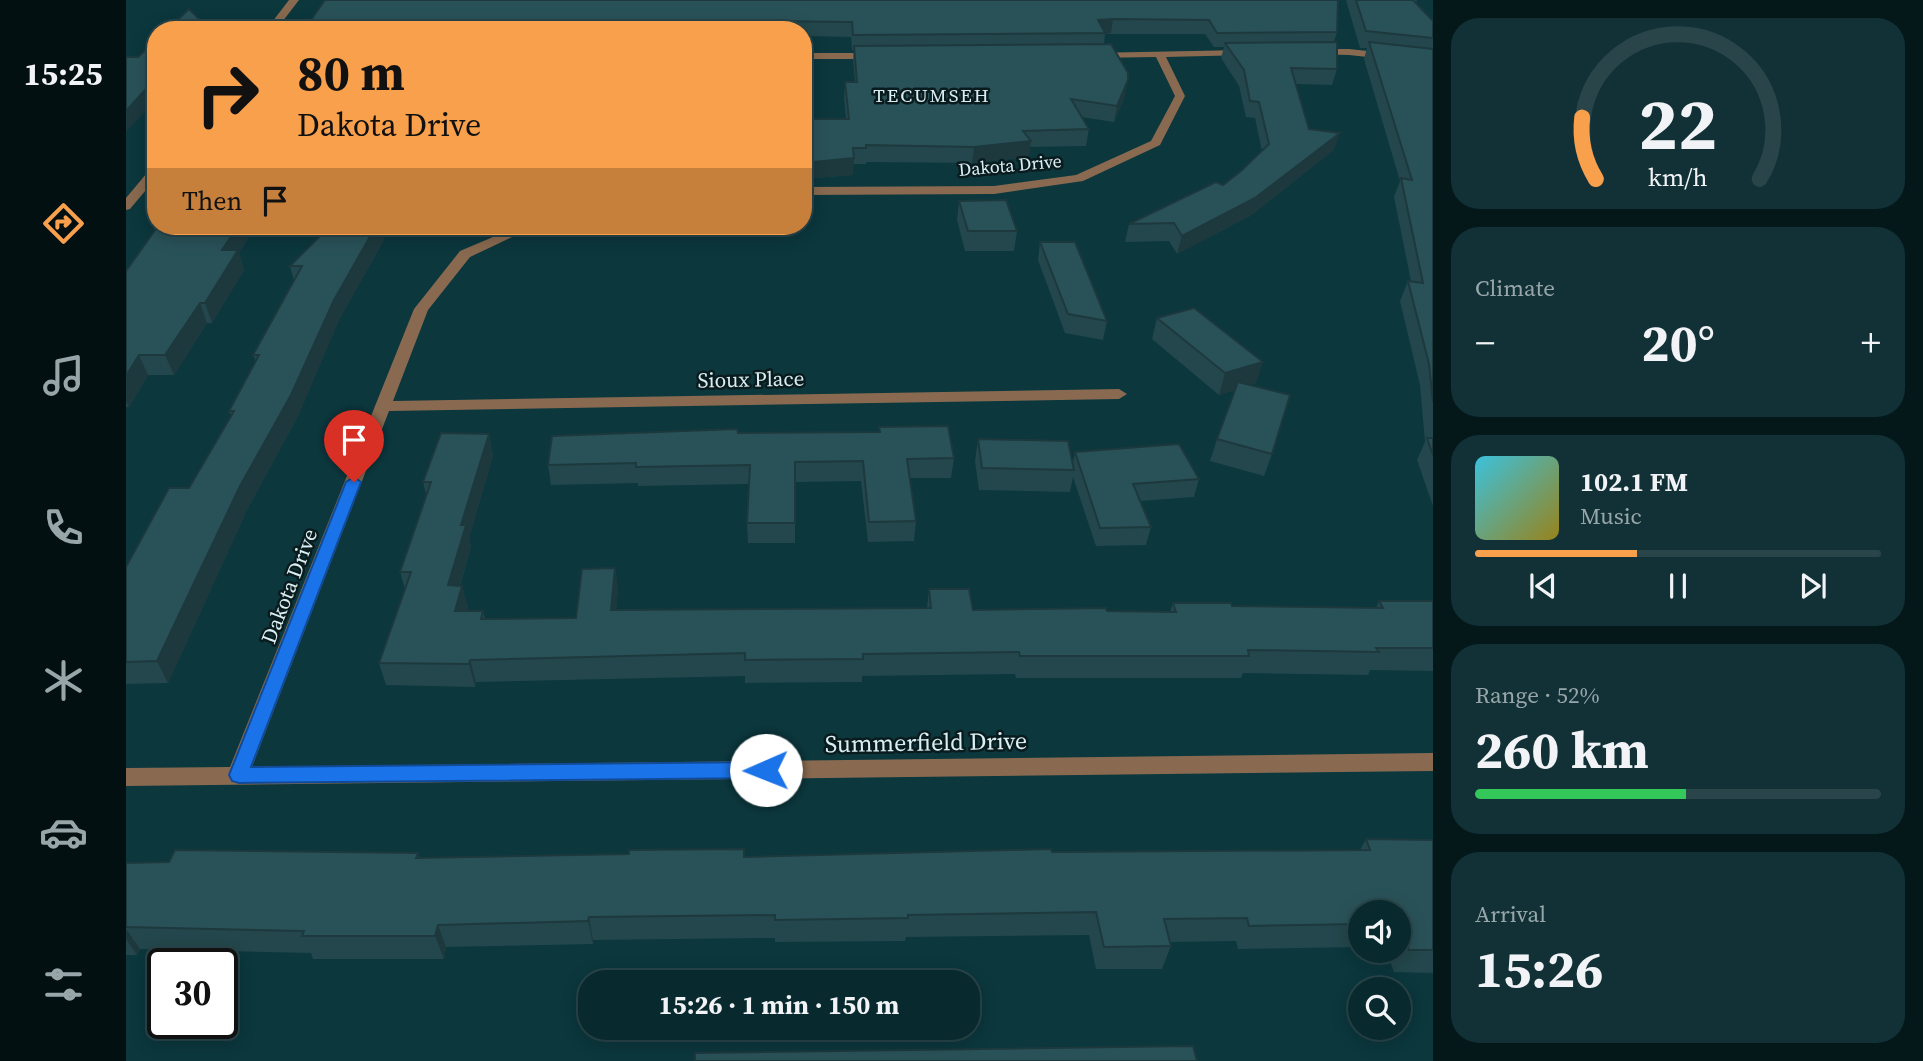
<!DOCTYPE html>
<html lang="en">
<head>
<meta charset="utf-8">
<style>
	body { margin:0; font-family:"Source Serif 4",serif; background:#113136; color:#f1f3f6; height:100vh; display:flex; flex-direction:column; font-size:26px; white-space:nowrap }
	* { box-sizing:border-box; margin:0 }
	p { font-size:23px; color:#98a6aa }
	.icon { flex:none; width:38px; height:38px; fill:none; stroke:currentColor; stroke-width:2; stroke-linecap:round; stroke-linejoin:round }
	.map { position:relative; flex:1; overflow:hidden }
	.drawer { display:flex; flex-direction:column; gap:18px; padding:18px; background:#041719; width:490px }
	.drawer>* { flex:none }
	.hud { position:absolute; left:21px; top:21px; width:665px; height:214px; border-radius:28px; box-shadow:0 4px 18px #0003,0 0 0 2px #29454a; background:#f9a04c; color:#111; overflow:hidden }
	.tools { position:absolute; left:1222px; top:900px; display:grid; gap:14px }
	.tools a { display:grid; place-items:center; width:63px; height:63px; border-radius:50%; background:#08292e; box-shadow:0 4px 18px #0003,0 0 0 2px #29454a; font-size:35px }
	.speed { position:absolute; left:21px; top:948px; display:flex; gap:14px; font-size:35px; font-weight:700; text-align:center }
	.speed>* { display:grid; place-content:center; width:91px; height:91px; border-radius:50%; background:#08292e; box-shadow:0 4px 18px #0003,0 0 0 2px #29454a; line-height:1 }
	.speed .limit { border:4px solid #111; border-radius:10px; background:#fff; color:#111 }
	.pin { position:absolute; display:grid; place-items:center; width:60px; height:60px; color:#fff; margin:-72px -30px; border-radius:50% 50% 50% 0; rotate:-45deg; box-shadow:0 0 7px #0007 }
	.pin .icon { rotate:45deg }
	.me { position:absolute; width:77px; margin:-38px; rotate:269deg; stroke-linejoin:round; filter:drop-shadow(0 0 5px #0008) }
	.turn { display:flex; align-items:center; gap:24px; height:147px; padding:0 35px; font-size:32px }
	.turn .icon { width:91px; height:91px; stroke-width:2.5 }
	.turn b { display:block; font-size:49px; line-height:60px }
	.then { display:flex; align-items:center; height:66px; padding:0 35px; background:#0003; gap:14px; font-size:26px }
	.big { font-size:52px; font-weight:700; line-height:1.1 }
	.drawer .card { flex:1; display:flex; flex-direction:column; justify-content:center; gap:10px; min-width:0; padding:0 24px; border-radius:28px; background:#113136 }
	.drawer .dial { align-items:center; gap:0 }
	.dial svg { height:182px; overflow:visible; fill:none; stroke:#29454a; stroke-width:7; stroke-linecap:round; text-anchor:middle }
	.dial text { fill:#f1f3f6; stroke:none }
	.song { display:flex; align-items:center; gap:21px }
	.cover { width:84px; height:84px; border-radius:10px; background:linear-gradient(135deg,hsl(190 70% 55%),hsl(50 70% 35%)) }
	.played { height:7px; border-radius:4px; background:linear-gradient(90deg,#f9a04c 40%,#29454a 40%) }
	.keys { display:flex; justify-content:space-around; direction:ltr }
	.heat { display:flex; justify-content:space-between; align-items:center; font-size:38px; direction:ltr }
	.charge { height:10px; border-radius:5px; background:linear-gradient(90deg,#34c759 52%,#29454a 0) }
	.trip { position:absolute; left:452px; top:970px; width:402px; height:70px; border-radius:28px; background:#08292e; box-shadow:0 4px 18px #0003,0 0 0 2px #29454a; font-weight:700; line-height:70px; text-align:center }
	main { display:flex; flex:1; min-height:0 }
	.menu { display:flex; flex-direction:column; width:126px; justify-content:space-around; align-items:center; background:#031012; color:#98a6aa }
	.menu .icon { width:49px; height:49px }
	.menu .active { color:#f9a04c }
	.menu b { font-size:32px; color:#f1f3f6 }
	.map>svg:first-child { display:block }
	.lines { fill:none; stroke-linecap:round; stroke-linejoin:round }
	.minor { fill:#896a50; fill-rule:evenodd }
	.wall { fill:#23474c }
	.shaded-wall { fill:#1d393e }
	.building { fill:#295258; stroke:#1d393e; stroke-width:2 }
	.route { fill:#1a73e8; stroke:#114b97; stroke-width:2 }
	.labels { text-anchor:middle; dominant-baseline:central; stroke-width:5; stroke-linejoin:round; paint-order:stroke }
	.far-street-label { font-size:18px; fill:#d9eff3; stroke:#0a1b1e }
	.far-neighbourhood-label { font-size:19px; letter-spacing:2px; fill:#d9eff3; stroke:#0a1b1e }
	.street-label { font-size:21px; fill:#d9eff3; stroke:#0a1b1e }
	.near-street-label { font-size:24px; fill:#d9eff3; stroke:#0a1b1e }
</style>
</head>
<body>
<main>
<nav class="menu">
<b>15:25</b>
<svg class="icon active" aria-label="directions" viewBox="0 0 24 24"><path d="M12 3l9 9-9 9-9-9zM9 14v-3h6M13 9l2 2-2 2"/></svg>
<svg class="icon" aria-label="music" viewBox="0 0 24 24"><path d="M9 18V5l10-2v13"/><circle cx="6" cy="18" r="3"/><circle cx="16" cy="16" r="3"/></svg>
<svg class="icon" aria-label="phone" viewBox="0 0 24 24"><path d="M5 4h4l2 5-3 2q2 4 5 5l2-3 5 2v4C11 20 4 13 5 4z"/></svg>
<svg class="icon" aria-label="climate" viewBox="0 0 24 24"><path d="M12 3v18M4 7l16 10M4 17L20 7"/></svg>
<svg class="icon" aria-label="car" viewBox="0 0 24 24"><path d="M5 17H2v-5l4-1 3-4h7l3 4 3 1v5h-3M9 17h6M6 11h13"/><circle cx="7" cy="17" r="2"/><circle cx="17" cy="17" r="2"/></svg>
<svg class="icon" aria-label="filters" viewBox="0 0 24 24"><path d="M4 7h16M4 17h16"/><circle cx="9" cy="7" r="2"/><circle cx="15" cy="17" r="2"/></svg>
</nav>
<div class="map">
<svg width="1307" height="1061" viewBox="0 0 1307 1061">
	<rect width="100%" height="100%" fill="#0b373d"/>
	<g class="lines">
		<g class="minor">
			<path d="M163 0H173L150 30H140Z"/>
			<path d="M1188 49H1223L1307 58V64L1223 55 1184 54V50Z"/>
			<path d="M1118 50 1123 53 1122 55 1040 57 1059 96 1034 145 957 181 868 194 677 195V187L868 186 950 175 1025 141 1049 96 1030 57 968 58 963 55 964 53Z"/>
			<path d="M677 53H751L756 56 751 59H677Z"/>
			<path d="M26 167H30V178L4 209 0 210V198Z"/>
			<path d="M393 226H409L344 257 302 310 267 401 993 389 1001 394 993 399 263 411 126 767 1307 753V771L0 786V768L104 767 288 309 334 251Z"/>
		</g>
	</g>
	<g class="wall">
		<path d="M1212 0 1211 32 1208 42 1211 69 1206 85 1170 84 1183 129 1208 150 1124 216 1051 254 1043 241 999 242 1003 224 1097 185 1115 171 1136 151 1129 118 1120 117 1113 86 1095 58 1098 47H1088L1079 34H979L978 44 999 96 988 122 955 117 963 129 960 146 904 147 903 157 846 163 740 162V164H727V175L677 179V119H720L718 97 719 82H729L727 61 728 50H726L725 37 677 36V30H178Z"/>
		<path d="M1220 0H1291L1290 3 1307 21V506L1291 460 1299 442 1294 385 1274 301 1282 281H1285L1268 197 1274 181 1238 59 1241 48H1234Z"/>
		<path d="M833 201 891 231 888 251H839L831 220Z"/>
		<path d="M32 226H129L113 253 118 270 86 323H81L48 375H22L3 407H0V271Z"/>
		<path d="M204 226H255L258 240 213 320 172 416 122 508 42 683 0 684V567L63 488 105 416 103 411 130 362 127 355 168 281 164 266Z"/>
		<path d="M914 242 981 321 977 340 939 333 912 260Z"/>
		<path d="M1031 318 1130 383 1125 385 1146 454 1138 476 1084 461 1091 439 1109 390 1093 395 1026 339Z"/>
		<path d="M753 427 828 458 825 478H784L790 521 788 541 742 542 735 481 669 482V543H622L621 523 623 484 512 486V483L425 485 422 465 612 433 753 432Z"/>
		<path d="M363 434 367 456 343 538 345 547 334 586H336L342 608 341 611H357L359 619 450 618 489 568 492 590 490 610 801 608 803 589 847 610 1044 612 1047 603 1106 606 1250 608 1253 601H1307V671L1244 670 1242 675 1117 673 1115 678H890L889 674 736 676V682L619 683V676L350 682 349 687 260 685 253 663 279 589 274 572 300 494 297 482Z"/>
		<path d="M852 439 947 462 949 452 1073 479 1068 497 1014 501 1025 527 1020 545 970 546 947 477 944 492 853 490 849 461Z"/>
		<path d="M1240 839 1307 840V973L1268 972 1260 950H1272V912H1234V947L1112 949 1110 941 1044 942 1045 946 1036 969H970L963 935 780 937 779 941 649 942V938L467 940V944L320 947 318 959H187L185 953 14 949 11 955H0V863L43 862 292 853 293 858 619 857 926 852 1234 850Z"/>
	</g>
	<g class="shaded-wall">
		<path d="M987 19 985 33 979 34 972 20Z"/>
		<path d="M30 78V99L0 132V111Z"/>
		<path d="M1002 80 999 96 988 122 991 106Z"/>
		<path d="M1214 133 1208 150 1124 216 1051 254 1056 236Z"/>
		<path d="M905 141 903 157 846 163 848 147Z"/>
		<path d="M728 158 727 175 677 179V163Z"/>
		<path d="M112 226H129L113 253 118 270 86 323 79 303 96 250Z"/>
		<path d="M250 226H255L258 240 213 320 172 416 122 508 42 683 31 661 114 486 208 300Z"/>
		<path d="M74 303 81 323 48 375 39 355Z"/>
		<path d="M13 355 22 375 3 407 0 401V376Z"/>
		<path d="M1137 362 1130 383 1093 395 1099 373Z"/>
		<path d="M363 434 367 456 343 538 345 547 327 608 322 585 335 525Z"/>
		<path d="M489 568 492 590 488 632 485 610Z"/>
		<path d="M336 586 342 608 334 633 329 611Z"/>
		<path d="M344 660 350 682 349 687 343 664Z"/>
		<path d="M463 917 467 940V944L462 921Z"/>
		<path d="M312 925 320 947 318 959 309 936Z"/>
		<path d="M0 929 14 949 11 955 0 939Z"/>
	</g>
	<g class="building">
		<path d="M199 0H1212L1211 32 1091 33 1083 20 987 19 972 20 979 33 727 35 726 22 640 21V30H178Z"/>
		<path d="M1230 0H1287L1307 21V38L1240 31Z"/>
		<path d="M63 9 79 25 74 30H41Z"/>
		<path d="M30 40V78L0 111V57H12Z"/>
		<path d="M1211 42V69L1165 68 1183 129 1214 133 1129 198 1056 236 1048 223 1003 224 1090 182 1097 185 1115 171 1143 144 1133 102 1124 101 1118 70 1099 43Z"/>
		<path d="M1243 42 1307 49V402L1303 364 1282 281 1297 283 1275 178 1286 180Z"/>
		<path d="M985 44 1002 73V80L991 106 945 99 963 129 897 131 905 141 848 147 740 145V148H727L728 158 677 163V119H723L719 82H731L728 46Z"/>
		<path d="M880 200 891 231H842L833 201Z"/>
		<path d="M32 226H112L96 250H112L79 303H74L39 355H13L0 376V271Z"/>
		<path d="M204 226H250L208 300 165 395 114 486 31 661 0 662V567L43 488H63L108 411H103L133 355H127L176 266H164Z"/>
		<path d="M914 242H949L981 321 942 314Z"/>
		<path d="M1068 308 1137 362 1099 373 1031 318Z"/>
		<path d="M1112 382 1164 395 1146 454 1091 439Z"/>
		<path d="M822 426 828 458 781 459 790 521 743 522 737 461 669 462V523H621L624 465 510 467V463L422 465 426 436 611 429 612 433 754 432 753 427Z"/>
		<path d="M315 433 363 434 335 525H340L322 585 336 586 329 611H357L355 619 450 618 456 569 489 568 485 610 805 608 803 589H843L847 610 980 608 981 611 1050 612 1047 603H1105L1106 606 1257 608 1253 601H1307V648H1250L1253 652 1122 650 1123 656H894L893 652 737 654V659L619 660V653L344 660 343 664 253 663 285 572H274L305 482H297Z"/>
		<path d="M1301 438H1307V455Z"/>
		<path d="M852 439 942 441 948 470 856 468Z"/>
		<path d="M1053 444 1073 479 1007 484 1025 527 974 528 949 452Z"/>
		<path d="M1240 839 1307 840V950H1283L1272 923V912H1234V924L1123 926 1121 918 1038 919 1045 946 978 947 970 912 782 915V918L649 920V915L463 917 462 921 312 925 309 936H176L178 931 0 927V863L43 862 49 850 292 853 290 858 503 854V850L618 849V857L925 849 926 852 1244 850Z"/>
		<path d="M1067 1046 1071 1061H569V1053Z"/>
	</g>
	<path class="route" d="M228 477 235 482 125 767 640 762 647 764 650 770 647 775 640 778 113 783 106 781 103 775 220 482Z"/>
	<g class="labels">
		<g class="far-street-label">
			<text transform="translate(884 165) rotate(-5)">Dakota Drive</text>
		</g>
		<g class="far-neighbourhood-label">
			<text x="806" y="95">TECUMSEH</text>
		</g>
		<g class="street-label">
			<text transform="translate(625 379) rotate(-1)">Sioux Place</text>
			<text transform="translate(163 586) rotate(-69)">Dakota Drive</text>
		</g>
		<g class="near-street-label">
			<text transform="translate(800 742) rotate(-1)">Summerfield Drive</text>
		</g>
	</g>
</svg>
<div class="tools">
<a><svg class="icon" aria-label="sound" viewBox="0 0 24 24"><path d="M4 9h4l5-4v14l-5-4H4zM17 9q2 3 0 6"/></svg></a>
<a><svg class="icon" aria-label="search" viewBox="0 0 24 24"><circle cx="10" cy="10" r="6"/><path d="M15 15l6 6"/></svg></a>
</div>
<div class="speed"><div class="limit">30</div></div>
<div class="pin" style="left:228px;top:482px;background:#d93025"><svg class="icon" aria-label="arrive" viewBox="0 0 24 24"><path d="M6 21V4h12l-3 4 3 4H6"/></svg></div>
<svg class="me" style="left:640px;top:770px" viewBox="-20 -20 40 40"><circle r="19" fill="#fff"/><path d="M0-13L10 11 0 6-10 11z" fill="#1a73e8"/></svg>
<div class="trip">15:26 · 1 min · 150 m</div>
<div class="hud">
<div class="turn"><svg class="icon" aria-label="right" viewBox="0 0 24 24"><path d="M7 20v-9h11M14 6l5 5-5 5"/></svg><div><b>80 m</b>Dakota Drive</div></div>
<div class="then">Then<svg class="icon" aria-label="arrive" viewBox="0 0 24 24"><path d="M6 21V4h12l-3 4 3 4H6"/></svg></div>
</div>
</div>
<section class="drawer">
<div class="card dial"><svg viewBox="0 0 100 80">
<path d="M14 69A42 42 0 1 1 86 69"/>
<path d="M14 69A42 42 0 0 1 8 42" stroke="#f9a04c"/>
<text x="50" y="56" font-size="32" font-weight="700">22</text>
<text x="50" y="72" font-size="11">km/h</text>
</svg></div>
<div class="card"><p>Climate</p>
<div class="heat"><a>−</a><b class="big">20°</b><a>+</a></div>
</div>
<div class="card">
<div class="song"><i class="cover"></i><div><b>102.1 FM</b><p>Music</p></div></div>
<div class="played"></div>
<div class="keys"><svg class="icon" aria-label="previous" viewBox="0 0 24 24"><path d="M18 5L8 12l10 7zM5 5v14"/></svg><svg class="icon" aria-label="pause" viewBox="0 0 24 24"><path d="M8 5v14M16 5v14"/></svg><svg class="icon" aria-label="next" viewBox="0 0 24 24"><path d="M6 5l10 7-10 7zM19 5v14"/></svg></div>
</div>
<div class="card"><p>Range · 52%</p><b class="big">260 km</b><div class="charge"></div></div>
<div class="card"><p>Arrival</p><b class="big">15:26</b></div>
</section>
</main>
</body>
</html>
